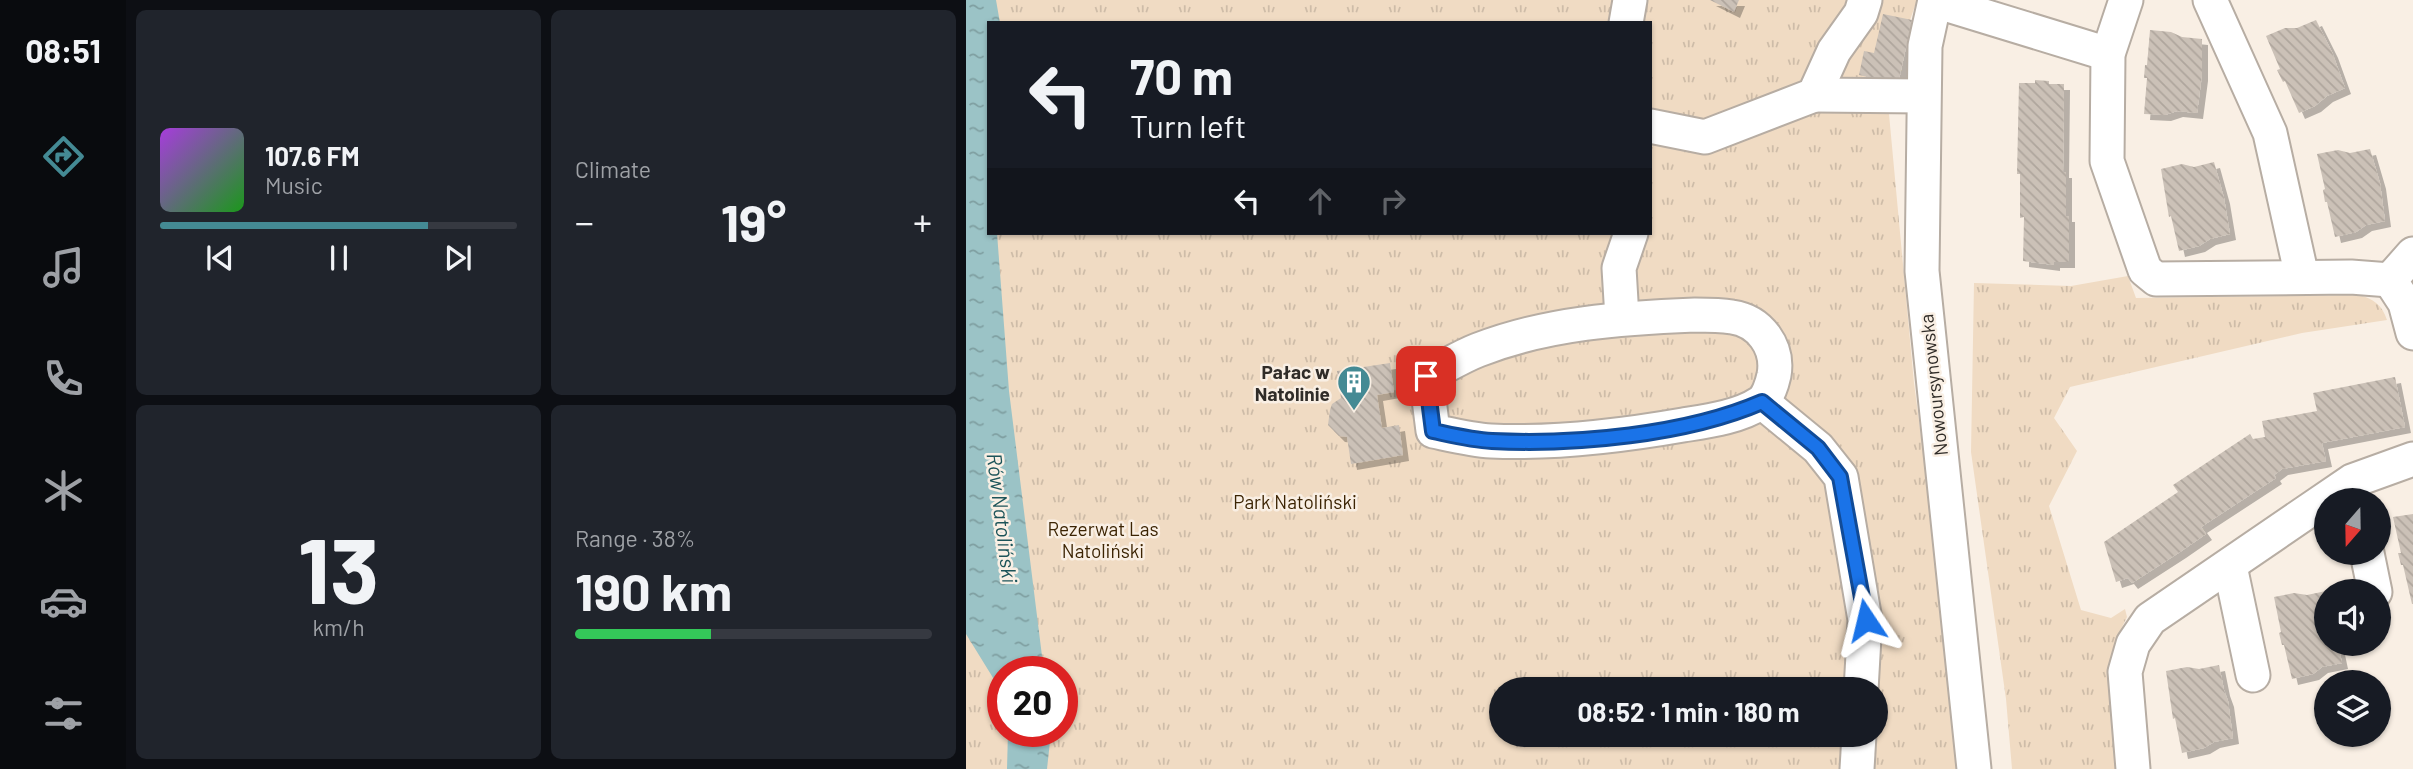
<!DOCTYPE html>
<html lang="en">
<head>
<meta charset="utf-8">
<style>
	body { margin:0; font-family:Barlow,sans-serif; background:#20242c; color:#f1f3f6; height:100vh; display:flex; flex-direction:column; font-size:26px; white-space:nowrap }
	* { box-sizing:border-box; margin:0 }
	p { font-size:23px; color:#9ea1a6 }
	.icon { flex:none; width:38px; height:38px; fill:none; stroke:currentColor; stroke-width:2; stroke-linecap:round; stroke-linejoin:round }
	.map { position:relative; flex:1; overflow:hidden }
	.side { display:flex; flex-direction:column; gap:10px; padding:10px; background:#0d0f14; width:840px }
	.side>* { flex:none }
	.hud { position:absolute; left:21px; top:21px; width:665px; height:214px; border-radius:0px; box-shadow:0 2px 5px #0004; background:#171b24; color:#f1f3f6; overflow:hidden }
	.needle { width:46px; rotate:200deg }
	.buttons { position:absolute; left:1348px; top:488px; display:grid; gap:14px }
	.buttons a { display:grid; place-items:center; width:77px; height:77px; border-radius:50%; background:#171b24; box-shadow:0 2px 5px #0004; font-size:35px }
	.speed { position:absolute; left:21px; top:656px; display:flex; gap:14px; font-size:35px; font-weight:700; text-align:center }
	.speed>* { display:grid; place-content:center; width:91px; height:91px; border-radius:50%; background:#171b24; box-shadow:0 2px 5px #0004; line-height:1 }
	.speed .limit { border:10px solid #d22; background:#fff; color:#111 }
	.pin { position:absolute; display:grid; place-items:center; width:60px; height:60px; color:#fff; margin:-30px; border-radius:14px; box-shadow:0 4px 10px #0006 }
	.me { position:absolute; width:77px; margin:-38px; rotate:350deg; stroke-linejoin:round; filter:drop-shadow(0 0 5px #0008) }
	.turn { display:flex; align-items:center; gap:24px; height:147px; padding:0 28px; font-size:32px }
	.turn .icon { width:91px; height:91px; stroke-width:2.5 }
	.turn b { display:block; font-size:49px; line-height:60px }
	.lanes { display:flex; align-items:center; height:66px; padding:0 28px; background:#0003; justify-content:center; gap:35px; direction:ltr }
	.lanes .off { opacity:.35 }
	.big { font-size:52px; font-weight:700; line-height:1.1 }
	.side .tile { flex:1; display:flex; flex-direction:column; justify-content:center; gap:10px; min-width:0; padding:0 24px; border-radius:10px; background:#20242c }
	.side .dial { align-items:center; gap:0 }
	.dial b { font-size:91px; line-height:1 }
	.song { display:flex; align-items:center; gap:21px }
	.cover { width:84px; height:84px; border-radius:10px; background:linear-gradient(135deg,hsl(280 70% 55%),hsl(120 70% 35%)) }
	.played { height:7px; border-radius:4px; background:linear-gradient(90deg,#448a94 75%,#363941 75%) }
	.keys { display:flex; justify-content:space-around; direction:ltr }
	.heat { display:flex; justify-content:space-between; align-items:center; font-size:38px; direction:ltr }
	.charge { height:10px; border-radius:5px; background:linear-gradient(90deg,#34c759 38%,#363941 0) }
	.side .tiles { flex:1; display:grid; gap:10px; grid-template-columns:repeat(2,1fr) }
	.trip { position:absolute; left:523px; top:677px; width:399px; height:70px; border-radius:35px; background:#171b24; box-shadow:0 2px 5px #0004; font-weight:700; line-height:70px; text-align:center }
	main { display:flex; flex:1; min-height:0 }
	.dock { display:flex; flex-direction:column; width:126px; justify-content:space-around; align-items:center; background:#090b0e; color:#9ea1a6 }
	.dock .icon { width:49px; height:49px }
	.dock .active { color:#448a94 }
	.dock b { font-size:32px; color:#f1f3f6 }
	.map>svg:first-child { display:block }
	.park { fill:url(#park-tufts); fill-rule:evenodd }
	.water { fill:url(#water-ripples) }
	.building { fill:url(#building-back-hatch); filter:url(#shadow) }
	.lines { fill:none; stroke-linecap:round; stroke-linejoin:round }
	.minor-casing { stroke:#b7ada3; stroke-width:37 }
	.minor { stroke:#fff; stroke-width:33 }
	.route-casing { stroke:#114b97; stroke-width:18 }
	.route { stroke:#1a73e8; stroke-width:12 }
	.labels { text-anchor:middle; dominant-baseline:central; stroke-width:5; stroke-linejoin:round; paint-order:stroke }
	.poi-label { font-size:19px; font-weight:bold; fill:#302c28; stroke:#f9efe4; text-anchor:end }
	.street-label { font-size:19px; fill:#302c28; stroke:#f9efe4 }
	.park-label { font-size:19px; fill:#3c2403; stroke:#f9efe4 }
	.water-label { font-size:21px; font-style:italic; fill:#1c5459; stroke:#f9efe4 }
</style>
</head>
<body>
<main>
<nav class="dock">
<b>08:51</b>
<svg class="icon active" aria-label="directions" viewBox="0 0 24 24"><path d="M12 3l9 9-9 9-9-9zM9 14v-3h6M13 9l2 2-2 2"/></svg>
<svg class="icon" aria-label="music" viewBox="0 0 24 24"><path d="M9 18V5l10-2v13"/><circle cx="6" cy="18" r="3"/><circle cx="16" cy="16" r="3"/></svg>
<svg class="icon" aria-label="phone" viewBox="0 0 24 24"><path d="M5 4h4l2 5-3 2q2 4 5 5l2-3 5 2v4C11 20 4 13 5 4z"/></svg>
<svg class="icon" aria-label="climate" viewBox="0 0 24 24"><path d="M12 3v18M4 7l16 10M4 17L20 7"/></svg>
<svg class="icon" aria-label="car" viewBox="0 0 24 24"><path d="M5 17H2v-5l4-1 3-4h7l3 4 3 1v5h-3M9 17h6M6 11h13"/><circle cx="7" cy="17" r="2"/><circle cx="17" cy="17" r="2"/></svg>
<svg class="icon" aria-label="filters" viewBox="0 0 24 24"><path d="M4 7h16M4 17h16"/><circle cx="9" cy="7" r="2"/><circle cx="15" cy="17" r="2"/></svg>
</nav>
<section class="side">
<div class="tiles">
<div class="tile">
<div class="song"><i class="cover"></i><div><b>107.6 FM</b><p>Music</p></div></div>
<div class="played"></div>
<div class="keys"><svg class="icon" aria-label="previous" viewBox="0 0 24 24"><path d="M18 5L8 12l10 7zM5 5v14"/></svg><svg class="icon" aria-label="pause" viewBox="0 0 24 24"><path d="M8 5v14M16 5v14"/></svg><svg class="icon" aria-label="next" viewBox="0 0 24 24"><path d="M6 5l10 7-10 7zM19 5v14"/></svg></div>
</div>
<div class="tile"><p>Climate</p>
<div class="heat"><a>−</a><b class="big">19°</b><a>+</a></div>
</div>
<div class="tile dial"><b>13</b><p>km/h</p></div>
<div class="tile"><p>Range · 38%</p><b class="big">190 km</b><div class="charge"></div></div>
</div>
</section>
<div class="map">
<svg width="1447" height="769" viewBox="0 0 1447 769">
	<defs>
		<pattern id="park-tufts" width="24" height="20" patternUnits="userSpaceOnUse" patternTransform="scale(1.75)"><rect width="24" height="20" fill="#f0dbc3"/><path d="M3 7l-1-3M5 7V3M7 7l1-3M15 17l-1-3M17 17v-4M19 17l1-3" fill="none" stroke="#cebca8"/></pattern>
		<pattern id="water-ripples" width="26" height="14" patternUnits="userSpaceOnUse" patternTransform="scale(1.75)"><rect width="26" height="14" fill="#9bc3c6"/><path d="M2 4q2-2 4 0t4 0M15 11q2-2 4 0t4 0" fill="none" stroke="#7f9fa1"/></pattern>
		<pattern id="building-back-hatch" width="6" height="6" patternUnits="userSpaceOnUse" patternTransform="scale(1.75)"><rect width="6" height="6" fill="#cbc1b7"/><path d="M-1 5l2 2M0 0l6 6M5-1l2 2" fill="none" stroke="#afa69d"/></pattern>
		<filter id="shadow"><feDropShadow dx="6" dy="6" stdDeviation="0" flood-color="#0004"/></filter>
	</defs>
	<rect width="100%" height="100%" fill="#f9efe4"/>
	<g class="park">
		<path d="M0 0H951L912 112 923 114 948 383 999 769H0ZM23 23H684V233H23ZM37 672H96V732H37ZM536 690H910V735H536Z"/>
		<path d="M1162 276 1170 298 1393 295C1408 299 1416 305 1421 320L1336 333 1104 387 1088 418 1111 451 1083 506 1115 610 1145 618 1159 609 1161 617 1150 639 1156 769H1046L1040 699 1005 452 1008 283 1105 286Z"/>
	</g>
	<g class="water">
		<path d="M0 0H30L34 23H23V233H31L43 391 78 672H37V694L0 634Z"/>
		<path d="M42 732H85L81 769H41Z"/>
	</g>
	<g class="building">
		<path d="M744 0H773L768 12Z"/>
		<path d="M917 14 946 20 932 84 893 75 898 51 908 53Z"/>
		<path d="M1350 20 1366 52 1379 88 1361 96 1349 106 1333 113 1319 81 1317 82 1311 70 1314 69 1300 36 1319 28H1331Z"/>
		<path d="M1184 30 1205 32 1216 37 1236 39V75L1231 113 1211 111 1199 115 1178 114 1181 78H1178L1179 65H1181Z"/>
		<path d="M1069 80 1083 81V84H1098L1097 172H1100V216H1103V262H1088V265L1057 261 1058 217 1054 218V174H1051L1053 83H1069Z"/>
		<path d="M1404 149 1414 183 1419 221 1400 225 1390 232 1369 237 1361 202H1359L1357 190 1359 189 1351 154 1372 150 1384 153Z"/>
		<path d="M1248 162 1258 198 1264 234 1244 239 1233 246 1213 251 1205 216 1203 217 1195 169 1216 164 1228 167Z"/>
		<path d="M424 363 428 392 411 395 416 428 433 425 437 455 385 464 381 437 373 436 362 425 364 410 366 404 375 398 371 371Z"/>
		<path d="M1429 377 1439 427 1356 443 1360 461 1316 469 1308 475 1310 478 1235 527 1240 534 1214 552 1166 583 1162 578 1150 582 1138 542 1212 492 1207 485 1284 434 1287 439 1299 437 1296 421 1351 411 1347 393Z"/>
		<path d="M1447 514V604H1446L1437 565H1435L1432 553H1435L1427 517Z"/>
		<path d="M1360 591V644H1372L1376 663 1356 667 1347 674 1326 679 1318 645H1316L1313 633 1315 632 1308 597 1328 593 1341 595Z"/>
		<path d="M1253 665 1258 690 1262 701 1267 738 1248 742 1238 748 1216 753 1209 718 1207 719 1200 671 1221 667 1233 669Z"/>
	</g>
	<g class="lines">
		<g class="minor-casing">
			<g id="minor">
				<path d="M969 0 959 46 956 271 1008 769"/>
				<path d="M1160 0 1142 54 1141 161 1179 270 1190 279 1385 277 1424 280 1447 254"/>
				<path d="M1244 0 1304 133 1336 277"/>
				<path d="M969 1 1142 54"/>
				<path d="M660 23 664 0"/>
				<path d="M848 95 957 96"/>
				<path d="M684 126 739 137 848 95 868 51 895 13 899 0"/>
				<path d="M1424 280 1439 303 1447 333"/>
				<path d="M729 315C741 315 754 315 766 317 794 321 813 347 808 375 806 384 802 398 794 403 773 417 742 421 717 425 654 436 590 444 525 441 506 440 486 435 467 431L460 376C477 368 494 357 512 350 581 323 656 318 729 315Z"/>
				<path d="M656 318 653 268 665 233"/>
				<path d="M796 402 852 448 875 477 899 620 895 690"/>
				<path d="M1401 553 1409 592"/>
				<path d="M1264 566 1287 675"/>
				<path d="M891 769 893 735"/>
				<path d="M1167 769 1159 672 1167 644 1184 619 1386 481 1447 459"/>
			</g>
		</g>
		<use href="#minor" class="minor"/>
	</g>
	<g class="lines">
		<g class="route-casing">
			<path id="route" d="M460 376 467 431C486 435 506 440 526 441 609 445 720 435 796 402L852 448 874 477 900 620"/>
		</g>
		<use href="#route" class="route"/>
	</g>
	<defs>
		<g id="building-pin" transform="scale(1.75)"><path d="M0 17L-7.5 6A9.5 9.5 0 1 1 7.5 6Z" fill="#448a94" stroke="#f9efe4"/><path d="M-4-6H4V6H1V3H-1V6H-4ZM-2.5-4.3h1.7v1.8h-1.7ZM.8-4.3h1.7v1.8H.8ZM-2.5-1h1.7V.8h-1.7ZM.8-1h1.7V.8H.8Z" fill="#fff"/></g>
	</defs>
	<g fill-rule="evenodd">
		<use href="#building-pin" x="388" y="382"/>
	</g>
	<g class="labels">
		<g class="poi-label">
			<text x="364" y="371">Pałac w<tspan x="364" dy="22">Natolinie</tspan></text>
		</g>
		<g class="street-label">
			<text transform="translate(967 385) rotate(-96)">Nowoursynowska</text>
		</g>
		<g class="park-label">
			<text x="329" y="501">Park Natoliński</text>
			<text x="137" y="528">Rezerwat Las<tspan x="137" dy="22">Natoliński</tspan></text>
		</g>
		<g class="water-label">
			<text transform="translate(37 518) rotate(83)">Rów Natoliński</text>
		</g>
	</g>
</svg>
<div class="buttons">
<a><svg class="needle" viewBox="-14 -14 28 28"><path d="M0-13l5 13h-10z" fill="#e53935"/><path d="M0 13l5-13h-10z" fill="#9ea1a6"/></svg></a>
<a><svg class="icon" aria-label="sound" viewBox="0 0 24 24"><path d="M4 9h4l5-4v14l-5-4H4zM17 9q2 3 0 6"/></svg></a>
<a><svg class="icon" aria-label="layers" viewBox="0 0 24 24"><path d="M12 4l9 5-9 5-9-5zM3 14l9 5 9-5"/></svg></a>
</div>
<div class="speed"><div class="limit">20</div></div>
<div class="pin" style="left:460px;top:376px;background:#d93025"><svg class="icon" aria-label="arrive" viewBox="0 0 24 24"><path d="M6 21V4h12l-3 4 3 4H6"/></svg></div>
<svg class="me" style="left:900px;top:620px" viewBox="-20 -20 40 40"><path d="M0-17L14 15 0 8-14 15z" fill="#1a73e8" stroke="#fff" stroke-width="4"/></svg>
<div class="trip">08:52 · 1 min · 180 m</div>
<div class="hud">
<div class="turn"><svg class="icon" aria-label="left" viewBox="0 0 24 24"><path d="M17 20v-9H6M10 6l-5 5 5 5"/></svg><div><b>70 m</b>Turn left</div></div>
<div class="lanes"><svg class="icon" aria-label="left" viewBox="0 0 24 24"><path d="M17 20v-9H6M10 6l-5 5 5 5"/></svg><svg class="icon off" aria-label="ahead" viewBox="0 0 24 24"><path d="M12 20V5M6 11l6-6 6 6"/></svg><svg class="icon off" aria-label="right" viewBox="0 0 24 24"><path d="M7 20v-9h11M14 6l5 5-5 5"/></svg></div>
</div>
</div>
</main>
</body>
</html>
